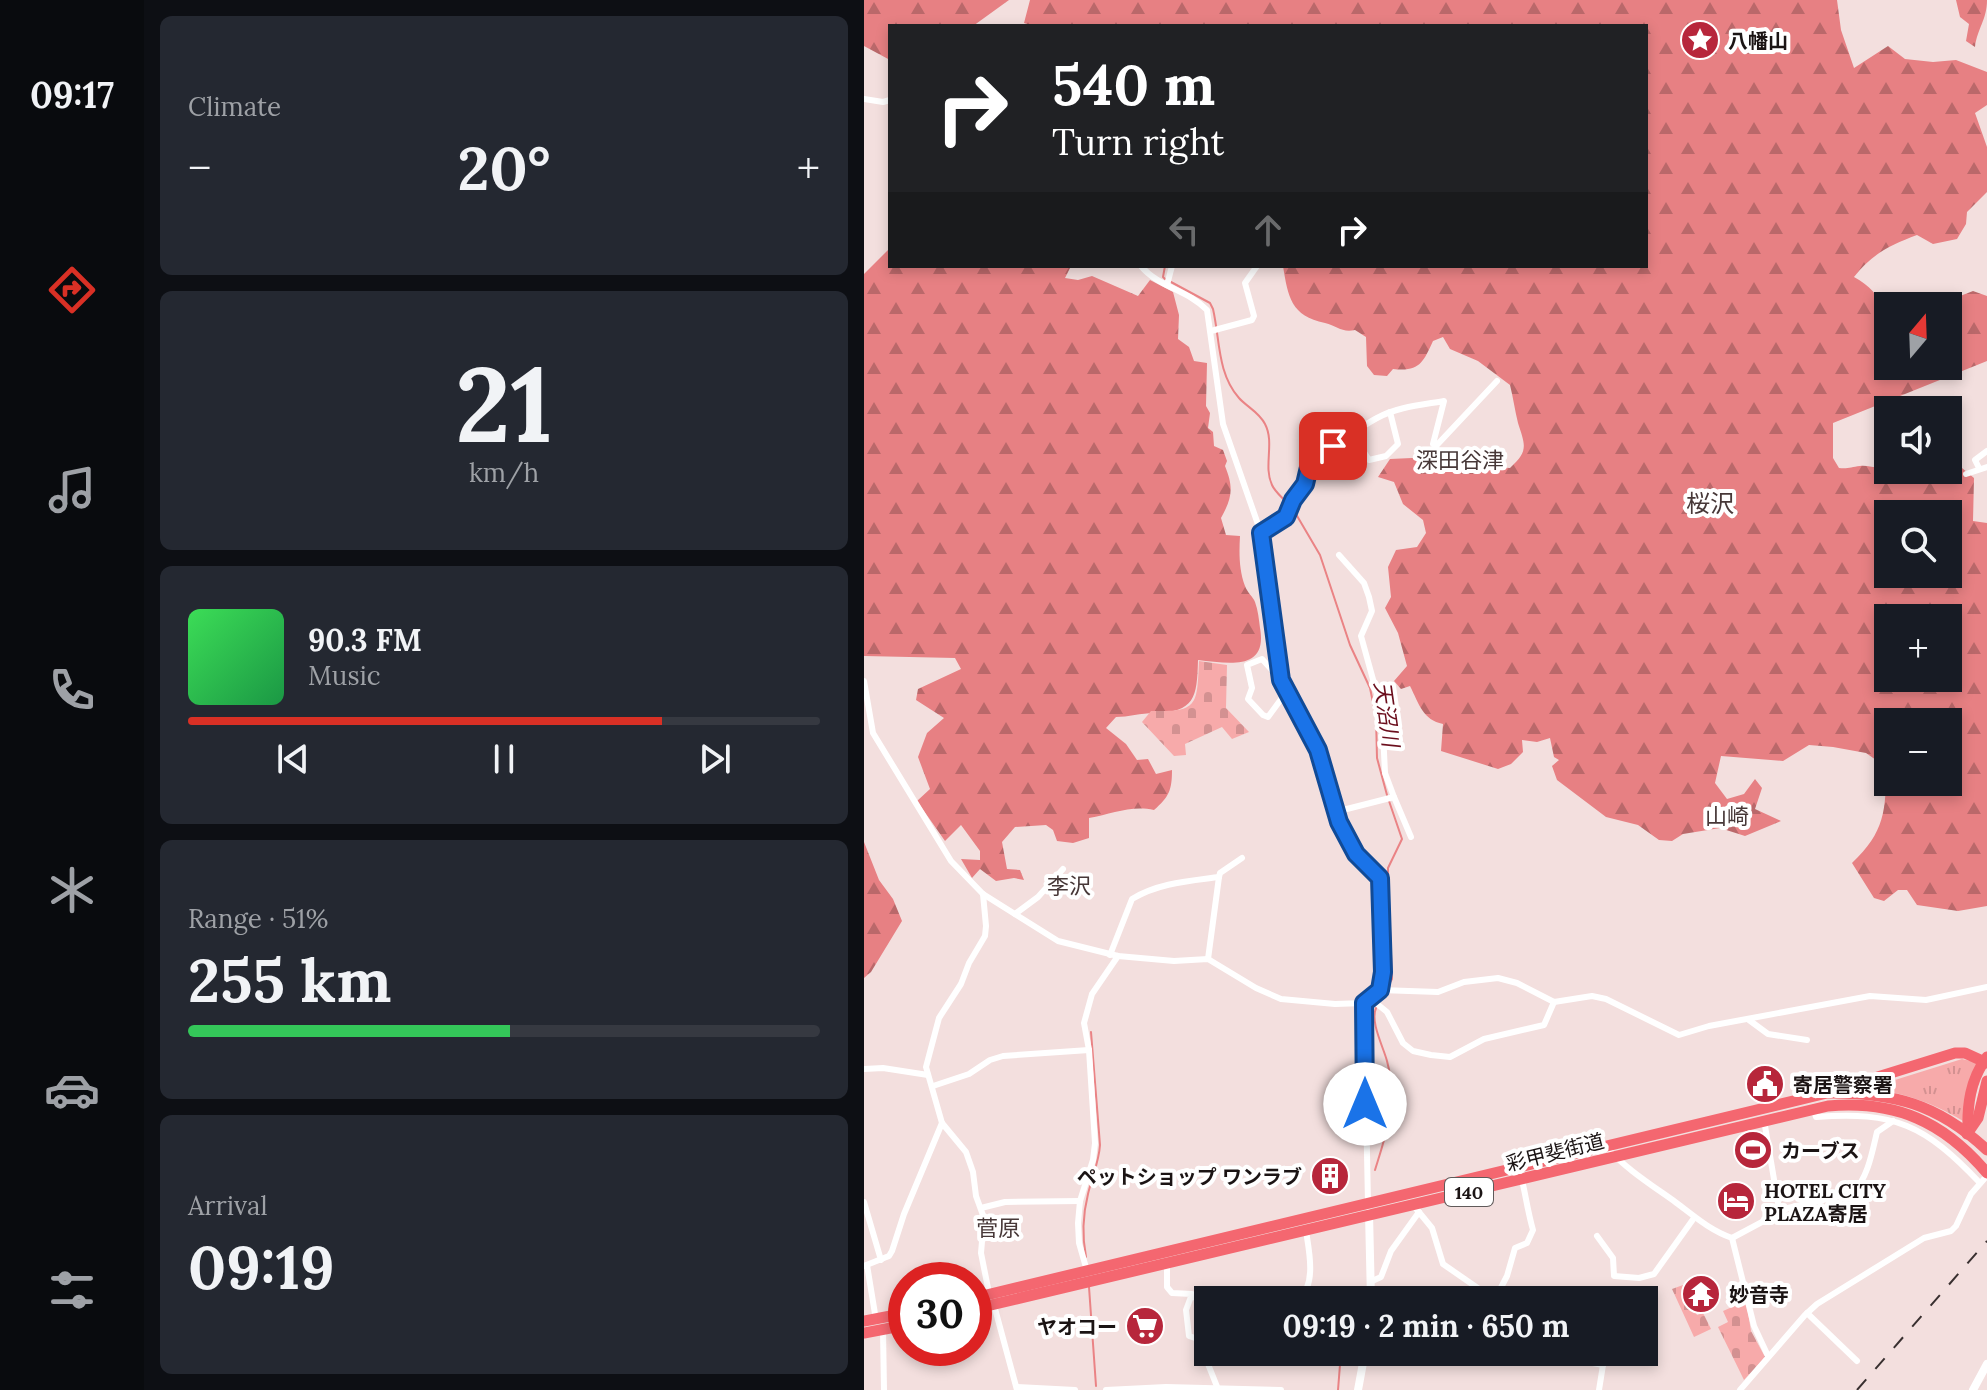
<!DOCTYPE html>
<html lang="en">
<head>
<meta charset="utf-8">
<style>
	body { margin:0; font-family:Lora,"Noto Sans JP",serif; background:#242831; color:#f1f3f6; height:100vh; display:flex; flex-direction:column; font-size:30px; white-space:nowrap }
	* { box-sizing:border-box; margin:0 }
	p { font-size:26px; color:#9ea1a6 }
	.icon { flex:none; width:44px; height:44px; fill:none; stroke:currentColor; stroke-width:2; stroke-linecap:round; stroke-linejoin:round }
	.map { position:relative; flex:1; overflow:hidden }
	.drawer { display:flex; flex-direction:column; gap:16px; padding:16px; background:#0d0f14; width:720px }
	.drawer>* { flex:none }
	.banner { position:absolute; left:24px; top:24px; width:760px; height:244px; border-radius:0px; box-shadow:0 4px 12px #0003; background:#202124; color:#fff; overflow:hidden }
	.needle { width:52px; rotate:19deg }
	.tools { position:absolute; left:1010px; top:292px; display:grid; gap:16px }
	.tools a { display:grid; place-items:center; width:88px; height:88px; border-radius:0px; background:#171b24; box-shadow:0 4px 12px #0003; font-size:40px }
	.speed { position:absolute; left:24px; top:1262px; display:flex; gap:16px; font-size:40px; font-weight:700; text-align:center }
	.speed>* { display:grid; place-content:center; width:104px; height:104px; border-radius:50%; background:#171b24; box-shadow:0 4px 12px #0003; line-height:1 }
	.speed .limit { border:12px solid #d22; background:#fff; color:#111 }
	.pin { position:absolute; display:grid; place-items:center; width:68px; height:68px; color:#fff; margin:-34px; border-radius:16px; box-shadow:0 4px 12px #0006 }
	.me { position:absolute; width:88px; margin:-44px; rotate:0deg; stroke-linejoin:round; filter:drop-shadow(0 0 6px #0008) }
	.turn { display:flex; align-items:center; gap:28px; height:168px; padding:0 32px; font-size:36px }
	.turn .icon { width:104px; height:104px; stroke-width:2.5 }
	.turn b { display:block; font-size:56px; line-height:68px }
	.lanes { display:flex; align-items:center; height:76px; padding:0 32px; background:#0003; justify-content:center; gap:40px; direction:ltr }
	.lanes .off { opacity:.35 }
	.big { font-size:60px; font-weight:700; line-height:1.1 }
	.drawer .tile { flex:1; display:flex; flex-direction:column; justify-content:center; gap:12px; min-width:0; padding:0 28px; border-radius:12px; background:#242831 }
	.drawer .dial { align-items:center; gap:0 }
	.dial b { font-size:104px; line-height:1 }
	.song { display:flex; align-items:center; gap:24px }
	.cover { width:96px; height:96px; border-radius:12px; background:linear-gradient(135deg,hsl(130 70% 55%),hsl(140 70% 35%)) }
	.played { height:8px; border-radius:4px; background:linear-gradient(90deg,#d93025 75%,#363941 75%) }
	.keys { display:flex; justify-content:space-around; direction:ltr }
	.heat { display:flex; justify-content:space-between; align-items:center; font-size:44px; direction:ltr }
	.charge { height:12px; border-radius:6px; background:linear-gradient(90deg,#34c759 51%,#363941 0) }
	.trip { position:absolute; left:330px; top:1286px; width:464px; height:80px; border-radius:0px; background:#171b24; box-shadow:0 4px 12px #0003; font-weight:700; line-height:80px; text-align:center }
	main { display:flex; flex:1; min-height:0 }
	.menu { display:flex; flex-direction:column; width:144px; justify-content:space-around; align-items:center; background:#090b0e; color:#9ea1a6 }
	.menu .icon { width:56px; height:56px }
	.menu .current { color:#d93025 }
	.menu b { font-size:36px; color:#f1f3f6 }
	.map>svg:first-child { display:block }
	.grass { fill:url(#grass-tufts) }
	.forest { fill:url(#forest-firs); fill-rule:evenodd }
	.cemetery { fill:url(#cemetery-stones) }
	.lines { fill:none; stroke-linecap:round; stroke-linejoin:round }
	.stream { stroke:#ea8385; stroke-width:2 }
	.street { stroke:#fff; stroke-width:6 }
	.secondary { stroke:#fff; stroke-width:8 }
	.highway { stroke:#f46770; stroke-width:11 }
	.rail { stroke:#393030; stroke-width:2; stroke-dasharray:14 14; stroke-linecap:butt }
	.route-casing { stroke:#114b97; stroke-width:20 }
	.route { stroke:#1a73e8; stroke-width:14 }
	.labels { text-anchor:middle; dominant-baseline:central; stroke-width:8; stroke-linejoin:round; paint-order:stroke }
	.shield { fill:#fff; stroke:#5f5a5a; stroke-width:2 }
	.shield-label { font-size:18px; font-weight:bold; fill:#1b1414 }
	.poi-label { font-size:20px; font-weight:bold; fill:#1b1414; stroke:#fff; text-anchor:start }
	.street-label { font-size:20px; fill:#1b1414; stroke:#fff }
	.neighbourhood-label { font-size:22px; fill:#473838; stroke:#fff }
	.water-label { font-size:22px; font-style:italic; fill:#6b0e1d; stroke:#fff }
	.quarter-label { font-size:24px; fill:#473838; stroke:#fff }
</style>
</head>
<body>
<main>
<nav class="menu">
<b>09:17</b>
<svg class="icon current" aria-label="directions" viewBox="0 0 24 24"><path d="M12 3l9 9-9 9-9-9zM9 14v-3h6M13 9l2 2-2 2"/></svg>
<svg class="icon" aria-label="music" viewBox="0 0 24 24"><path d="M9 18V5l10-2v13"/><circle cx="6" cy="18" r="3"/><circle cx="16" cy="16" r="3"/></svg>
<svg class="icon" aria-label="phone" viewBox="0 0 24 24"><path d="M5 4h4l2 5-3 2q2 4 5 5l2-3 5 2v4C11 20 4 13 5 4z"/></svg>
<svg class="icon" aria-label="climate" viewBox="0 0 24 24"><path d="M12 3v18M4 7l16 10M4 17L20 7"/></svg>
<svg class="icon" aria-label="car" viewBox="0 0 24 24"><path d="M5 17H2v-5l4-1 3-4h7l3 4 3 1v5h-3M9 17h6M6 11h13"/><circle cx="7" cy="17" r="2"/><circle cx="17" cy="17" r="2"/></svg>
<svg class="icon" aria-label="filters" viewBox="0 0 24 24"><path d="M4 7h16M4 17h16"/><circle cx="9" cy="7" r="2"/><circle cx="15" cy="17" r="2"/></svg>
</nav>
<section class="drawer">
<div class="tile"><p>Climate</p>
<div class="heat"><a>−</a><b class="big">20°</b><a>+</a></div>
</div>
<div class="tile dial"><b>21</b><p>km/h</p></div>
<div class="tile">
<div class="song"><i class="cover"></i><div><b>90.3 FM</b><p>Music</p></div></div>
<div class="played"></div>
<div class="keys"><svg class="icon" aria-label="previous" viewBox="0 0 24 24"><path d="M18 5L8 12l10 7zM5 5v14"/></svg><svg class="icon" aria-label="pause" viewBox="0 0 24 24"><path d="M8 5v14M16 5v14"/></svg><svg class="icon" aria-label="next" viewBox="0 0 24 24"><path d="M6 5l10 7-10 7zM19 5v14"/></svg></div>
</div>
<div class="tile"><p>Range · 51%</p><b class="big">255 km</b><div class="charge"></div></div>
<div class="tile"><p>Arrival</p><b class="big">09:19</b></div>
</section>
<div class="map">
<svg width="1123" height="1390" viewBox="0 0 1123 1390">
	<defs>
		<pattern id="grass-tufts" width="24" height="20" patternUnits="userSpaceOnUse" patternTransform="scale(2)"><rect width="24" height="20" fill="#f7aaaa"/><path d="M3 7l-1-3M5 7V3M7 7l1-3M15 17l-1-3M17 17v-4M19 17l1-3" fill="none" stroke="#d39191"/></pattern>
		<pattern id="forest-firs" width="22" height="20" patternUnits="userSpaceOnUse" patternTransform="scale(2)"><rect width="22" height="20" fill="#e78083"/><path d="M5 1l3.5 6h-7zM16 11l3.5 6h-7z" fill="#ba686a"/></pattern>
		<pattern id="cemetery-stones" width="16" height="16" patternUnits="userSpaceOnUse" patternTransform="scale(2)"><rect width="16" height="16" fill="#f7aaaa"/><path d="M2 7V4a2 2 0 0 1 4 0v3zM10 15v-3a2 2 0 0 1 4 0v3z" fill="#d39191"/></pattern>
	</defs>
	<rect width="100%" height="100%" fill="#f3dfde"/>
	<path class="grass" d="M1098 1059 1115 1063 1099 1121C1066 1101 1034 1091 996 1087L1007 1083 1015 1085Z"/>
	<g class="forest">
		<path d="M0 0H145L109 26H26V60L0 46Z"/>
		<path d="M166 0H973L977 30 990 68 1024 46 1041 59 1069 62 1092 60 1123 72V105L1111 113 1123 147V192L1103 212 1102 224 1093 239 1069 244 1053 235C1026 245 1008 254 990 277 1028 298 1024 327 1024 366H1084V306H1081L1091 298 1109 291 1123 296V361L969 423V458L975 468C984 469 987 467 996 466 1007 465 1010 470 1023 465L1024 470 1036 472 1084 470V467L1098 468 1110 478 1109 521 1123 523V906L1094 911 1053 905 1043 890H1034L1020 901 1010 898 988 863C1021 832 1022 810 1022 767L1002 753 969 747 945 745 919 761 857 756 851 783 863 799 880 794 891 779 898 788 891 809 917 821 881 836 856 828 819 834 808 841 795 840 774 825 742 817 693 780 688 766 695 760 690 757 686 738 673 742 658 740 659 752 647 764 634 769 577 751 579 724C559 720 555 704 546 686L537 689 530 681 543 666 534 633 521 608 527 597 524 567 532 550 553 547 562 533 559 520 539 504 530 482 514 477 526 459 570 457 599 453 633 467 646 468C665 451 661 445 654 423 651 411 649 397 646 385L614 361 586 349 579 337 569 341C559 363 555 372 529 369L523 376 510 375 503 366 502 337 491 330C478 333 473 326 461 323 427 316 424 297 419 266H782V26H169L160 23ZM1024 514H1084V574H1024ZM1024 618H1084V678H1024ZM1024 722H1084V782H1024Z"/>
		<path d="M1092 0H1123C1123 20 1113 29 1111 47L1102 41 1105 24 1096 17Z"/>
		<path d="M26 248V266H207L201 278 214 280 228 276 274 296 286 280 309 292 315 315 314 339 325 347 330 361 343 363 342 406 346 413 344 428 349 432 350 446 359 450 363 461 361 466C370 488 368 498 357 518L362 535 376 536C375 553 375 570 381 586 383 592 389 597 391 602 394 610 395 620 396 628 404 672 363 663 334 660 333 698 331 712 290 713 277 713 264 717 252 717L242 728 262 744 273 760 284 759 292 774 308 770C308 790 305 797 290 810 267 805 248 814 225 818V838L209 843 193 841 189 830 182 825 151 827 138 842 143 869 156 870 160 880 150 878 132 881 116 869 108 878 97 859 116 860V851L97 825 81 841 53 801 66 789 54 757 63 733 80 718 52 700 54 689 97 669 91 658 0 656V274Z"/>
		<path d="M0 842 15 880 29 899 38 921 7 972 0 978Z"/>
	</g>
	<g class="cemetery">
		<path d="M335 661 363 665 362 708 385 732 368 739 358 727 321 744 322 755 310 756 278 722 287 711C334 712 333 706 335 661Z"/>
		<path d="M819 1285 833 1315 839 1313 847 1329 830 1337 808 1289Z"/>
		<path d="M882 1301 887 1331 901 1357 880 1380 854 1327 864 1322 859 1311Z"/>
	</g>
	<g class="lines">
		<g class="stream">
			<path d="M301 266 299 277 301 279"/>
			<path d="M307 282 346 303 349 309C356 339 353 373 375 398 383 407 395 412 401 424 411 443 399 466 408 485 411 492 419 498 424 504"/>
			<path d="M429 509 456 555 486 645 506 688 512 717 513 758 523 795"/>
			<path d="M523 988 528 979 524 879V868L538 839 525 801"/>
			<path d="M511 1170C523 1131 534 1102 523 1061 519 1046 506 1022 512 1008"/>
			<path d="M222 1257C218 1236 219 1214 224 1194 228 1177 235 1162 236 1145L227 1032"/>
			<path d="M225 1287 232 1386"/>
			<path d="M493 1300 496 1296"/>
			<path d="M474 1390 477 1352"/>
		</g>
		<g class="street">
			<path d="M0 99 19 102 26 100"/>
			<path d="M303 285 308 266"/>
			<path d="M347 331 388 320 390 316 381 283 393 266"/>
			<path d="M488 433 505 460 522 456 534 444 526 412"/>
			<path d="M1115 468 1111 460 1123 451"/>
			<path d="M1102 474 1123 467"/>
			<path d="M397 533 422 517 429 500 441 484 446 463 457 448C478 443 494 428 513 418 533 407 557 405 580 401L569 444 572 446 633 381"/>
			<path d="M417 680 398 659 383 665 388 688 384 699 399 715 404 717 423 691"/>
			<path d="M0 681 9 733 87 861 119 894 194 941 254 956 310 961 344 959 392 988 417 999 471 1004 500 1003 516 990 519 972 516 878 492 854 475 822 454 750 417 680 397 533 359 424 343 310C324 290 294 287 277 266"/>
			<path d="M530 797 547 837"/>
			<path d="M471 812 530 797 521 773 518 712 497 636 508 611 505 597 500 583 475 555"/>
			<path d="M119 894 122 926 121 936 105 963 97 984 75 1018 62 1067 78 1123 102 1152 109 1172 112 1196 120 1218 117 1253 125 1293"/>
			<path d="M151 914 174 897 199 869"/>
			<path d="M246 955 268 899C294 883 325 881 355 877"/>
			<path d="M344 959 355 877 356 873 378 858"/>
			<path d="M516 990 574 992 600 982 634 978 653 983 690 1002 728 996 742 999 815 1035 845 1026 1006 996 1062 1000 1123 987"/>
			<path d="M507 999 523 1012 539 1043 549 1051 567 1055 586 1057 620 1039 680 1025 690 1002"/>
			<path d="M500 1003 504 1203"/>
			<path d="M885 1020 904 1034 943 1040"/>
			<path d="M0 1069 19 1068 64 1075"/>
			<path d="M69 1086 105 1074 126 1060 139 1056 225 1050"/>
			<path d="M949 1108 952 1117C1031 1111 1061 1125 1116 1183"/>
			<path d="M900 1120 916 1215"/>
			<path d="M741 1146C761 1168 786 1184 810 1201 829 1215 845 1230 868 1238L890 1326 904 1356"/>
			<path d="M0 1202 17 1260"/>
			<path d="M550 1206 568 1228 579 1264 631 1300"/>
			<path d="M117 1208 141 1202 216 1201"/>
			<path d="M733 1236 749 1258 750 1276 775 1278 790 1274 830 1218"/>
			<path d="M868 1238 924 1208 989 1193C1004 1177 1008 1153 1013 1132L1029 1121"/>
			<path d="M303 1263V1287L308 1293 328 1294 322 1310 325 1336 337 1340 336 1344 354 1389"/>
			<path d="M3 1265 12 1320"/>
			<path d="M0 1266 25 1256 28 1251 40 1214 78 1123"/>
			<path d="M223 1271 215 1243 214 1223 216 1201 229 1160 231 1143 225 1050 220 1023 228 994 254 956"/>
			<path d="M506 1282 517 1277 527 1251 555 1212"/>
			<path d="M387 1295 405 1294 433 1300"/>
			<path d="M328 1297 350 1300"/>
			<path d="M631 1299 643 1276 651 1248 663 1243 669 1230C664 1213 662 1197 658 1180"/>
			<path d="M356 1300 367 1299"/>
			<path d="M434 1300C453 1285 445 1251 442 1231"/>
			<path d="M130 1305 153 1390"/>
			<path d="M943 1313 993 1361"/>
			<path d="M19 1330 20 1390"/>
			<path d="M672 1352 739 1365 735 1390"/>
			<path d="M739 1365 740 1352"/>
			<path d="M153 1387 211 1390"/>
			<path d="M242 1390 302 1387 417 1390"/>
			<path d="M876 1390 941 1315 953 1304 1060 1238 1087 1231 1092 1226 1107 1194 1121 1178"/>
		</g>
		<g class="secondary">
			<path d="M505 1213 507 1300"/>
			<path d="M494 1390 501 1352"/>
			<path d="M1109 1390 1123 1364"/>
		</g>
		<g class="highway">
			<path d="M975 1089 1091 1053H1101L1123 1063"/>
			<path d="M1104 1133C1103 1105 1106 1080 1123 1057"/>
			<path d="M1103 1134 1114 1118 1123 1081"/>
			<path d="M110 1298 963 1093C1029 1092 1074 1104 1123 1150"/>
			<path d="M110 1309 964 1106C1032 1100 1080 1122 1123 1173"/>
			<path d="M0 1321 42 1313"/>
			<path d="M0 1333 42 1325"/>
		</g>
		<path class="rail" d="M993 1390 1123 1241"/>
	</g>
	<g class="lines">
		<g class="route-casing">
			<path id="route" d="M469 446 457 448 446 463 441 484 429 500 422 517 397 533 417 680 454 750 475 822 492 854 516 878 519 972 516 990 500 1003 501 1104"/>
		</g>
		<use href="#route" class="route"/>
	</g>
	<defs>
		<g id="sight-disc" transform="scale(2)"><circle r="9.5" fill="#b7263b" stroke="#fff"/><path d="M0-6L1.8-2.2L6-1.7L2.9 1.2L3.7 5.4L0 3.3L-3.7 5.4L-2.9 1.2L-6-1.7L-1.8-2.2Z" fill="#fff"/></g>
		<g id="civic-disc" transform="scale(2)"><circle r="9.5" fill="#b7263b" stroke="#fff"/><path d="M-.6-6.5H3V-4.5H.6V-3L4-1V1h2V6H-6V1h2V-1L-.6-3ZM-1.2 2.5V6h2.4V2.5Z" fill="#fff"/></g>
		<g id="stadium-disc" transform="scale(2)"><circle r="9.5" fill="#b7263b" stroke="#fff"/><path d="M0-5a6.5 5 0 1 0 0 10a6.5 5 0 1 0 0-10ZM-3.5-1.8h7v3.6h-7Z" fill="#fff"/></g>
		<g id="building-disc" transform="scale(2)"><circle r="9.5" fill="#b7263b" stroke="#fff"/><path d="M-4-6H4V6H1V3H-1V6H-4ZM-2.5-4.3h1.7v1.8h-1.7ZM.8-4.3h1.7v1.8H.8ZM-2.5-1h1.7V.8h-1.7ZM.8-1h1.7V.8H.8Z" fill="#fff"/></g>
		<g id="hotel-disc" transform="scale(2)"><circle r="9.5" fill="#b7263b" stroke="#fff"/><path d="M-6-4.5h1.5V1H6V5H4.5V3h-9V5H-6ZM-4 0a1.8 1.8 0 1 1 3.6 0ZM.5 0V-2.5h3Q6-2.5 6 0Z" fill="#fff"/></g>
		<g id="temple-disc" transform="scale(2)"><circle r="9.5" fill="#b7263b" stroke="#fff"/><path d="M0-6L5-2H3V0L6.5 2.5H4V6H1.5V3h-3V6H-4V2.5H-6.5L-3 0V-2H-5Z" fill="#fff"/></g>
		<g id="supermarket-disc" transform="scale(2)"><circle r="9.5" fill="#b7263b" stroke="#fff"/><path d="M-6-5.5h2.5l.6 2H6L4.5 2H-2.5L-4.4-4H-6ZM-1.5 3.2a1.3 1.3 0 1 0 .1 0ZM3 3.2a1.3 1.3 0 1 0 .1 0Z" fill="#fff"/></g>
	</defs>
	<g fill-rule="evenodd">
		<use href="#sight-disc" x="836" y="40"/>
		<use href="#civic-disc" x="901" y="1084"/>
		<use href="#stadium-disc" x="889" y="1150"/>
		<use href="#building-disc" x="466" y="1176"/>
		<use href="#hotel-disc" x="872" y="1201"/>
		<use href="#temple-disc" x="837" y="1294"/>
		<use href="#supermarket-disc" x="281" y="1326"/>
	</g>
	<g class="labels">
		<rect class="shield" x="581" y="1178" width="48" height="28" rx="6"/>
		<g class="shield-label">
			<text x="605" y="1192">140</text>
		</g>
		<g class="poi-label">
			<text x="864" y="40">八幡山</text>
			<text x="929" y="1084">寄居警察署</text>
			<text x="917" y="1150">カーブス</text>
			<text x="438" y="1176" text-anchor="end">ペットショップ ワンラブ</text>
			<text x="900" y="1190">HOTEL CITY<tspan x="900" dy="23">PLAZA寄居</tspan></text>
			<text x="865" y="1294">妙音寺</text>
			<text x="253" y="1326" text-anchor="end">ヤオコー</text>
		</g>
		<g class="street-label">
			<text transform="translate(691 1152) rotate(-14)">彩甲斐街道</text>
		</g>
		<g class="neighbourhood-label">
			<text x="596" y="460">深田谷津</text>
			<text x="863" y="816">山崎</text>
			<text x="205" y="886">李沢</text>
			<text x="134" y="1228">菅原</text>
		</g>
		<g class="water-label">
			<text transform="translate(523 714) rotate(82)">天沼川</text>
		</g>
		<g class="quarter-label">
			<text x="846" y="503">桜沢</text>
		</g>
	</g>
</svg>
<div class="tools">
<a><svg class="needle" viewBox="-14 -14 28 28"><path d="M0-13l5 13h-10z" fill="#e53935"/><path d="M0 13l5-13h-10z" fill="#9ea1a6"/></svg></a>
<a><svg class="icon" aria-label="sound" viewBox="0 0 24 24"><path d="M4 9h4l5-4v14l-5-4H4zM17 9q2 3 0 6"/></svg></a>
<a><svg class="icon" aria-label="search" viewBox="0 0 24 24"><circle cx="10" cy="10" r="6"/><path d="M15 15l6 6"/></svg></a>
<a>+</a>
<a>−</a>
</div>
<div class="speed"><div class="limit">30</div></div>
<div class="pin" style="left:469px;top:446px;background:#d93025"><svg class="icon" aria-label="arrive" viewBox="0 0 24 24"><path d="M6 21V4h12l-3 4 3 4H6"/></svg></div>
<svg class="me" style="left:501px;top:1104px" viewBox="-20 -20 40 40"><circle r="19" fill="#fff"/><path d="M0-13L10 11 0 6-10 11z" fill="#1a73e8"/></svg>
<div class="trip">09:19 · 2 min · 650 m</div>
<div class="banner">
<div class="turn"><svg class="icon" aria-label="right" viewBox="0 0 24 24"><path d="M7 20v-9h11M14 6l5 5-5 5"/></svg><div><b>540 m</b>Turn right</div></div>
<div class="lanes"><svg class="icon off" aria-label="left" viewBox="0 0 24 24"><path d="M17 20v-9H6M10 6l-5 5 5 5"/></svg><svg class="icon off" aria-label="ahead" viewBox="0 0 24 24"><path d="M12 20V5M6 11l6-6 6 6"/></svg><svg class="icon" aria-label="right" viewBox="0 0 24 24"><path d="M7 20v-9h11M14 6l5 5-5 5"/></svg></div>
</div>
</div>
</main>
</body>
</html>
